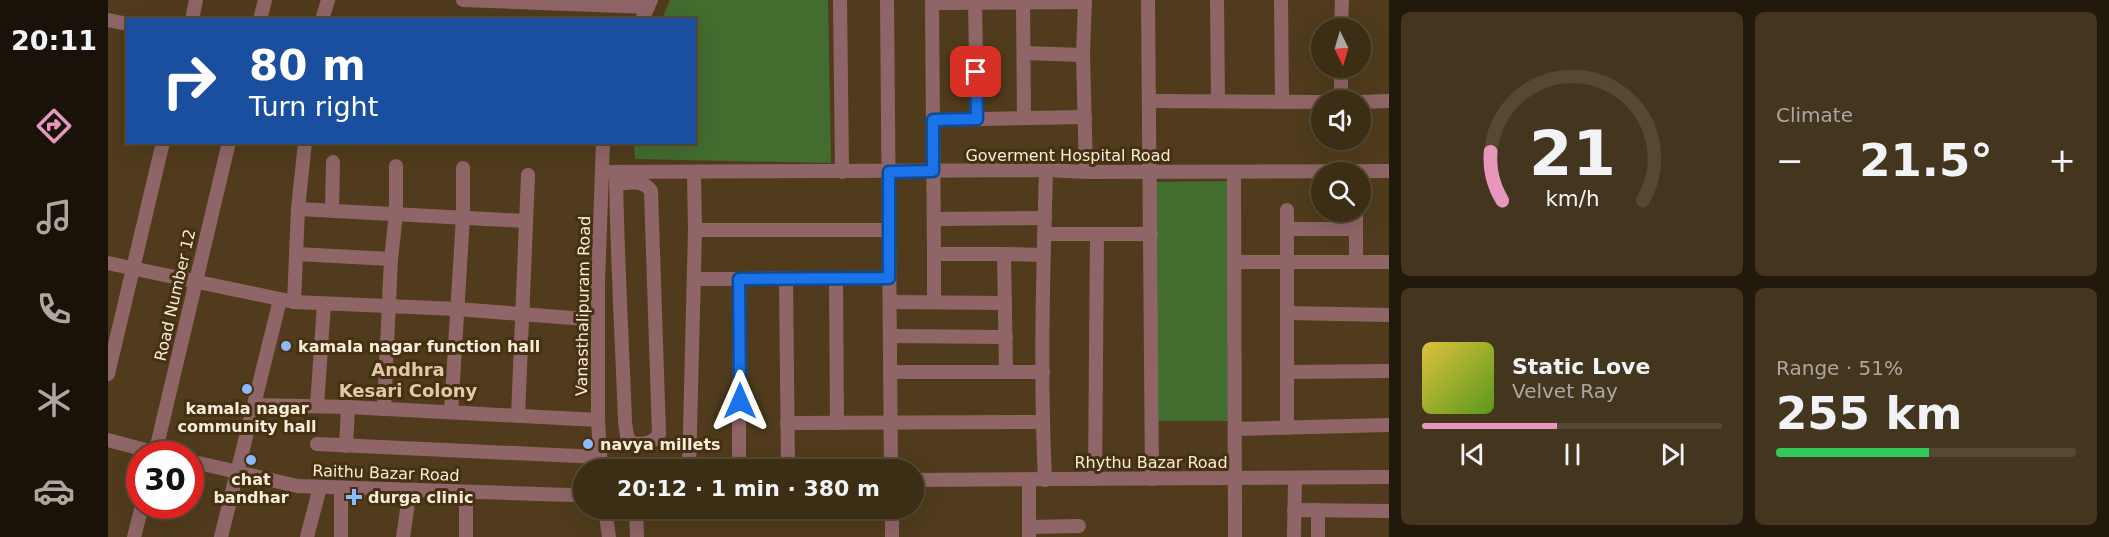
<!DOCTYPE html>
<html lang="en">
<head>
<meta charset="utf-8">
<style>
	body { margin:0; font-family:"DejaVu Sans",sans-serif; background:#43351e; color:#f1f3f6; height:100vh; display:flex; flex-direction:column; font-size:22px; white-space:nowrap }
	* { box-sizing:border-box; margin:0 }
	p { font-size:20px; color:#aca8a0 }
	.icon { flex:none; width:33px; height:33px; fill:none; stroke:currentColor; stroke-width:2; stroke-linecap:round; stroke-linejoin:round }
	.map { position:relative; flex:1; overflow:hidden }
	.panel { display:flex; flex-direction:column; gap:12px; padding:12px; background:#21190c; width:720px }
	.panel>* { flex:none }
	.guide { position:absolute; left:18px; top:18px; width:570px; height:126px; border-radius:0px; box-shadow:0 6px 24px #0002,0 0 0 2px #554934; background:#1a4fa0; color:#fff; overflow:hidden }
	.needle { width:39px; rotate:175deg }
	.buttons { position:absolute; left:1203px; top:18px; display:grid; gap:12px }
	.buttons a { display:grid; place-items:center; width:60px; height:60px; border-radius:50%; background:#3c2d15; box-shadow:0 6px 24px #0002,0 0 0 2px #554934; font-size:30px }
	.speed { position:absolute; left:18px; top:441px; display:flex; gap:12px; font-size:30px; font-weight:700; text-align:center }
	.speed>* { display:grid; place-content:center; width:78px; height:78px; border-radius:50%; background:#3c2d15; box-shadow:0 6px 24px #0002,0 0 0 2px #554934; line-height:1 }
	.speed .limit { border:9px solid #d22; background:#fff; color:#111 }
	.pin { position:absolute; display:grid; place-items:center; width:51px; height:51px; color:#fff; margin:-26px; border-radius:12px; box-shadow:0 3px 9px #0006 }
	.me { position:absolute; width:66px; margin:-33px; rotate:0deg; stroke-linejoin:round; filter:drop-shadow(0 0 4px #0008) }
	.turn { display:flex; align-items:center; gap:21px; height:126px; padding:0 24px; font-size:27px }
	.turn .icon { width:78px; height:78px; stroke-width:2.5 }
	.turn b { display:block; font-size:42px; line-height:51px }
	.big { font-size:45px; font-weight:800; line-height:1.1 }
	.panel .card { flex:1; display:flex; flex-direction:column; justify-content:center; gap:9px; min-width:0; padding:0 21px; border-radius:9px; background:#43351e }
	.panel .dial { align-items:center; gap:0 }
	.dial svg { height:156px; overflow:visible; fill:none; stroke:#554934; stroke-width:7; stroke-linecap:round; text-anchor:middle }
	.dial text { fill:#f1f3f6; stroke:none }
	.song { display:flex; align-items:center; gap:18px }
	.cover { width:72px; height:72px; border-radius:9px; background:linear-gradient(135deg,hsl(50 70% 55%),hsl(90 70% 35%)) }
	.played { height:6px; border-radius:3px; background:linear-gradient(90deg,#e797bd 45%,#554934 45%) }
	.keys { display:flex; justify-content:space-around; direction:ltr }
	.heat { display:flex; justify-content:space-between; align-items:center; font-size:33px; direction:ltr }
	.charge { height:9px; border-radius:4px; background:linear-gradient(90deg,#34c759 51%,#554934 0) }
	.panel .tiles { flex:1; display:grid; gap:12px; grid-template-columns:repeat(2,1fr) }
	.trip { position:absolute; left:465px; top:459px; width:351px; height:60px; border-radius:30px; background:#3c2d15; box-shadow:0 6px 24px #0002,0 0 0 2px #554934; font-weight:800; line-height:60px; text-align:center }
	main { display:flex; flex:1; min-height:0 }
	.menu { display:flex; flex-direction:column; width:108px; justify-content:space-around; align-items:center; background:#181208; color:#aca8a0 }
	.menu .icon { width:42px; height:42px }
	.menu .current { color:#e797bd }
	.menu b { font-size:27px; color:#f1f3f6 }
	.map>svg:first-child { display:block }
	.green { fill:#436c2f }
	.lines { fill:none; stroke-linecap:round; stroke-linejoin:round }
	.minor { stroke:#906567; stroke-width:14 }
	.route-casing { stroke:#114b97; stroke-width:15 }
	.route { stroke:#1a73e8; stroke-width:10 }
	.poi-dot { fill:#8abafc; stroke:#453111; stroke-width:2 }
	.labels { text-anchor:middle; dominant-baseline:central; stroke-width:6; stroke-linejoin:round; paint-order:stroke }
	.street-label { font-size:16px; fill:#f9ecda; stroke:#453111 }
	.poi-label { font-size:16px; font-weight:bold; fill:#f9ecda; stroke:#453111; text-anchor:start }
	.neighbourhood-label { font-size:18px; font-weight:bold; fill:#e2c9a5; stroke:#453111 }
</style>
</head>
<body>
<main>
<nav class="menu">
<b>20:11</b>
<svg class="icon current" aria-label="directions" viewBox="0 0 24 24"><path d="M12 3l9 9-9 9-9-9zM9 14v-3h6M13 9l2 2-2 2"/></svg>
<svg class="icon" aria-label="music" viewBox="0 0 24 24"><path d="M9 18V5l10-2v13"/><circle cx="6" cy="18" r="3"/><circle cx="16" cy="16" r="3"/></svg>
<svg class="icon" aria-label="phone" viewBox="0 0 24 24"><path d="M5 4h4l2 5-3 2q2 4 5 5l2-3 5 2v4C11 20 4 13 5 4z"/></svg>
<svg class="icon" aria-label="climate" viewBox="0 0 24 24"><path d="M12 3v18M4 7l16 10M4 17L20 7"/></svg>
<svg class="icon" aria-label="car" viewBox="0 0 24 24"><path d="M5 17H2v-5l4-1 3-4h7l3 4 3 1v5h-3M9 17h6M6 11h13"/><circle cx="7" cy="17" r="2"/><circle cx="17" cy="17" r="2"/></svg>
</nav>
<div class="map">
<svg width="1281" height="537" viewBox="0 0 1281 537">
	<rect width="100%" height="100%" fill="#503c1c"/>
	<g class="green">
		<path d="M562 0H720L723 163 527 159 526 143 586 142V20L554 19Z"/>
		<path d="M1123 181 1121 421H1047L1045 182Z"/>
	</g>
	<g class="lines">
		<g class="minor">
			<path d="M355 0 540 7"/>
			<path d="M732 0 734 172"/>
			<path d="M779 0 783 470"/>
			<path d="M977 0 975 55 978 172"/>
			<path d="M1040 0 1044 479"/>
			<path d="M1109 0 1110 101"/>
			<path d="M1173 0 1174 101"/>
			<path d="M867 2 869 119"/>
			<path d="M915 2 916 118"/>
			<path d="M0 20 20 24"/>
			<path d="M84 20 88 0"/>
			<path d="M152 20 157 0"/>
			<path d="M214 20 220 0"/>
			<path d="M534 20 543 0"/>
			<path d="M1233 28 1234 0"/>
			<path d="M916 53 975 55"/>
			<path d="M1233 100V68"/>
			<path d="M1042 101 1214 102"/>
			<path d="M1252 102 1281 101"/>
			<path d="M825 120 977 117"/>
			<path d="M494 172 938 170 978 172 1281 171"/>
			<path d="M1126 172 1127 537"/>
			<path d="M508 173C509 256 514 339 517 422L519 436 523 443C533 445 546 444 551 434L543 191C535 179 521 183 508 184"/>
			<path d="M190 209 417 221"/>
			<path d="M224 210 225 162"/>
			<path d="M1179 210V428"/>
			<path d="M1248 212V262"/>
			<path d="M826 219 937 218"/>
			<path d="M1179 229H1248"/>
			<path d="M587 230H781"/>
			<path d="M936 234H989L987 479"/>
			<path d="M989 234H1043"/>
			<path d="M188 254 283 259"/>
			<path d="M826 254V302"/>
			<path d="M896 254H826L824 3 977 2"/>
			<path d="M1128 262H1281"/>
			<path d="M0 263 186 302 349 309 490 320"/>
			<path d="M728 278 729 423"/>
			<path d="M586 279H631V470"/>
			<path d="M631 279 678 278"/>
			<path d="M186 302 190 209 197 142"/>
			<path d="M782 302 897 303"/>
			<path d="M1179 313 1281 315"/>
			<path d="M782 336 898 337"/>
			<path d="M898 371 896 254 935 255"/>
			<path d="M782 372H935"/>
			<path d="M1180 372 1281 371"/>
			<path d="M0 374 55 142"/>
			<path d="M147 405 240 407 490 420"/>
			<path d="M209 406 216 304"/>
			<path d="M276 409 283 259 288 214V166"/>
			<path d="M343 412 355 217V168"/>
			<path d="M410 416 420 175"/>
			<path d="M679 423 934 422"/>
			<path d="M1127 429 1281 425"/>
			<path d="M0 440 53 454"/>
			<path d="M209 444 491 457"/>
			<path d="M238 446 240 407"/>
			<path d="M47 454 121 142"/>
			<path d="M82 461 189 486 462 495 476 494"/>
			<path d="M493 470 490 420V282L495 142"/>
			<path d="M581 470 587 230 586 173"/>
			<path d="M680 470 678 278H781"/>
			<path d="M806 480 1281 477"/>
			<path d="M937 480C932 376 935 273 938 170"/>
			<path d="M358 492V537"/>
			<path d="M497 508 501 537"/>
			<path d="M528 508 529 537"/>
			<path d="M784 508V537"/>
			<path d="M1186 510 1281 511"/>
			<path d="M1210 510V537"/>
			<path d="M921 527 971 526"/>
			<path d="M26 537 34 506"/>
			<path d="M113 537 172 300"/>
			<path d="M199 537 212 487"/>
			<path d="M233 537V488"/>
			<path d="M295 537 302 490"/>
			<path d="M921 537V480"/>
			<path d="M1186 537 1187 478"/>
		</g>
	</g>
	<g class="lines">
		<g class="route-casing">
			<path id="route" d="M632 401 631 279 781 278V172L825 171V120L869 119 868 72"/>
		</g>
		<use href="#route" class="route"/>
	</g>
	<g class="poi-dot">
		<circle cx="178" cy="346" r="6"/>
		<circle cx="139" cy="389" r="6"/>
		<circle cx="480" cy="444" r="6"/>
		<circle cx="143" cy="460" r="6"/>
		<path d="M243 488h6v6h6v6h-6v6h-6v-6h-6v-6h6z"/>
	</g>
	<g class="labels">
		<g class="street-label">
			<text x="960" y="155">Goverment Hospital Road</text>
			<text transform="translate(67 295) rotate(-77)">Road Number 12</text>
			<text transform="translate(475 306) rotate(-89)">Vanasthalipuram Road</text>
			<text x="1043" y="462">Rhythu Bazar Road</text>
			<text transform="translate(278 473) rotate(2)">Raithu Bazar Road</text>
		</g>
		<g class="poi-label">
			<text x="190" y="346">kamala nagar function hall</text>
			<text x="139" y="408" text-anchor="middle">kamala nagar<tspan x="139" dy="18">community hall</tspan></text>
			<text x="492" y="444">navya millets</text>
			<text x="143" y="479" text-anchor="middle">chat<tspan x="143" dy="18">bandhar</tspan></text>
			<text x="260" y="497">durga clinic</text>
		</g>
		<g class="neighbourhood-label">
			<text x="300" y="369">Andhra<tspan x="300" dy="21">Kesari Colony</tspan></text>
		</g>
	</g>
</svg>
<div class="buttons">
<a><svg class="needle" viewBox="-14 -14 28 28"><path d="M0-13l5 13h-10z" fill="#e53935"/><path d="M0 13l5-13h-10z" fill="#aca8a0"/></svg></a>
<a><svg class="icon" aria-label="sound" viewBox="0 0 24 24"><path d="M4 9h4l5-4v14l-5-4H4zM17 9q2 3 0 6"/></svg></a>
<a><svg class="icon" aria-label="search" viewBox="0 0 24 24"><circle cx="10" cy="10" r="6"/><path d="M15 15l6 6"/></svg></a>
</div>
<div class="speed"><div class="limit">30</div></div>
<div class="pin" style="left:868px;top:72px;background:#d93025"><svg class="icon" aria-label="arrive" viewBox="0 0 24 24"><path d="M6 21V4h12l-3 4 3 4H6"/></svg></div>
<svg class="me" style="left:632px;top:401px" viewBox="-20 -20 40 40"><path d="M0-17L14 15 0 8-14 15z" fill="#1a73e8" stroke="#fff" stroke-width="4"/></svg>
<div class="trip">20:12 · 1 min · 380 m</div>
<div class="guide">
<div class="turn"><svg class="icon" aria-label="right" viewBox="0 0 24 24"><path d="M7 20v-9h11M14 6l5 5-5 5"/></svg><div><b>80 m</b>Turn right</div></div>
</div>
</div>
<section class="panel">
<div class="tiles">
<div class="card dial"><svg viewBox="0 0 100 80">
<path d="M14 69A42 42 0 1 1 86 69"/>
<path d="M14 69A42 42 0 0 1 8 44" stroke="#e797bd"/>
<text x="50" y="56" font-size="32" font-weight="700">21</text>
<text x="50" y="72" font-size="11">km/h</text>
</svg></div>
<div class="card"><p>Climate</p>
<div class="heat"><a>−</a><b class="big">21.5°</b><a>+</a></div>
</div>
<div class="card">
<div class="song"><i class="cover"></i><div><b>Static Love</b><p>Velvet Ray</p></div></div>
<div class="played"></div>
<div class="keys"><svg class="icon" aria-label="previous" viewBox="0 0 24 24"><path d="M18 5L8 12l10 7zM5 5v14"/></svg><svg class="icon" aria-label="pause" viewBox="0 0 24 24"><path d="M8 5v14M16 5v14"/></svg><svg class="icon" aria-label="next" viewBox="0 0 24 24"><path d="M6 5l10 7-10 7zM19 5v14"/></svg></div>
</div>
<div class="card"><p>Range · 51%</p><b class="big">255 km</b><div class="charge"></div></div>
</div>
</section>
</main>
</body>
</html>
